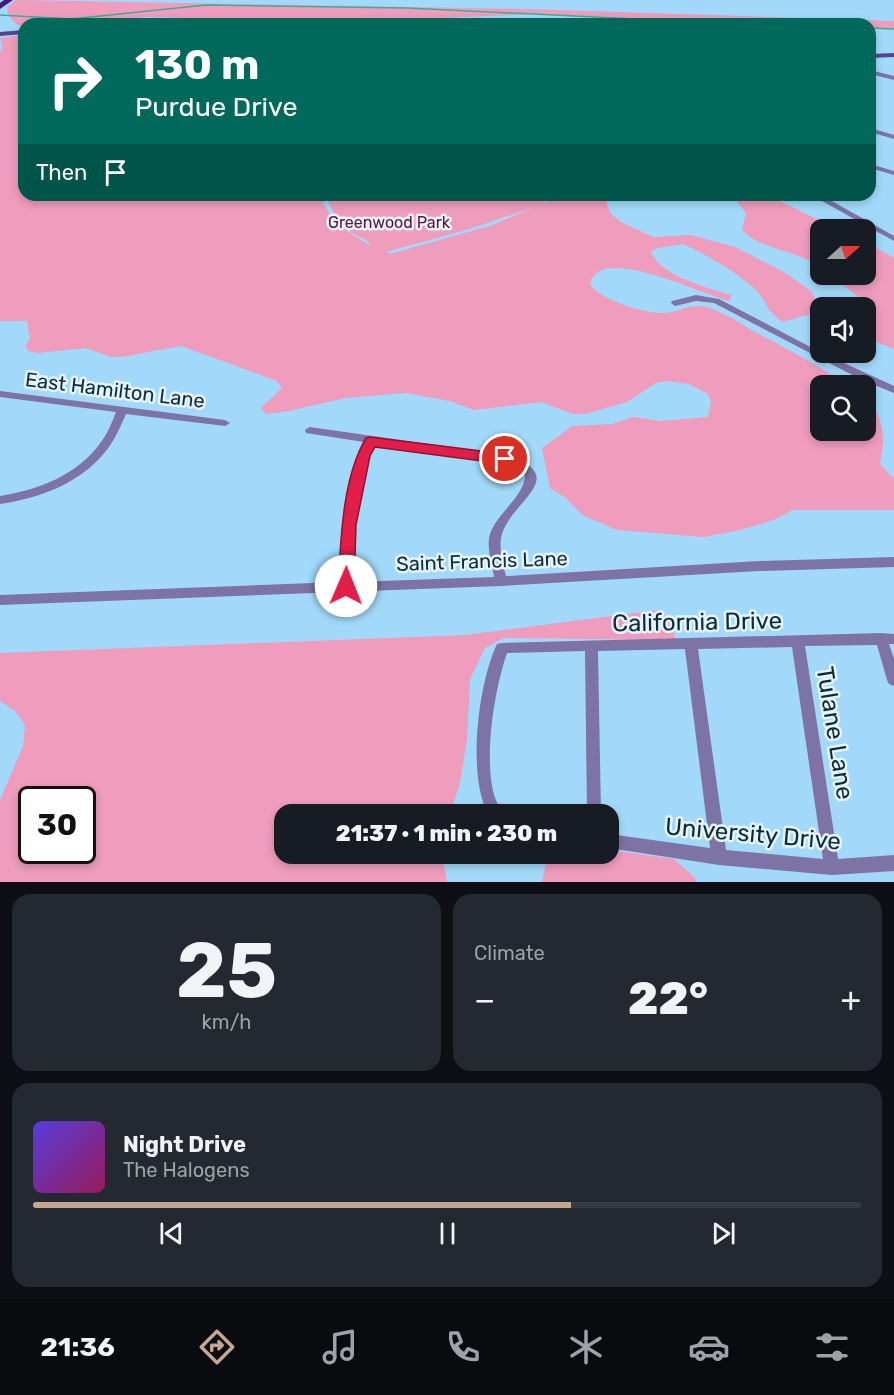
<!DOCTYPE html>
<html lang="en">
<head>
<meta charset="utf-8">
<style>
	body { margin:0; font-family:Rubik,sans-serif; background:#242831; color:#f1f3f6; height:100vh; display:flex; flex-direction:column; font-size:22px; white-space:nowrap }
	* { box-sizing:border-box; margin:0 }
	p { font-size:20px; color:#9ea1a6 }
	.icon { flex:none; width:33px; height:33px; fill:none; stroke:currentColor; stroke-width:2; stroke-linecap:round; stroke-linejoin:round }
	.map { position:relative; height:882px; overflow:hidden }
	.details { display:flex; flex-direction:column; gap:12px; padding:12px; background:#0d0f14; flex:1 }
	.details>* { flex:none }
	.guide { position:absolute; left:18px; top:18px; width:858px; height:183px; border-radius:18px; box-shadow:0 3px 9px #0003; background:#00695c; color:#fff; overflow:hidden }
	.needle { width:39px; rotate:69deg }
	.buttons { position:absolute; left:810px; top:219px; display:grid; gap:12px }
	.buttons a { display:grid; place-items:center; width:66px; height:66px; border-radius:12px; background:#171b24; box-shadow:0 3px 9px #0003; font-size:30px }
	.speed { position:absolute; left:18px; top:786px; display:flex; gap:12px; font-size:30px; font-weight:700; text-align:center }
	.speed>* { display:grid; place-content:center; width:78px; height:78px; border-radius:50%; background:#171b24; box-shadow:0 3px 9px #0003; line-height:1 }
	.speed .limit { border:3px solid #111; border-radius:9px; background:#fff; color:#111 }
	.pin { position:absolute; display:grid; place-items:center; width:51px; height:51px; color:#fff; margin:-26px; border:3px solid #fff; border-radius:50%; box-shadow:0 2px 6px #0007 }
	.me { position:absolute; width:66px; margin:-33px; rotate:1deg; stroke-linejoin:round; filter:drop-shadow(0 0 4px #0008) }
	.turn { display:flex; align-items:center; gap:21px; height:126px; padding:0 18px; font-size:27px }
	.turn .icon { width:78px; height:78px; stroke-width:2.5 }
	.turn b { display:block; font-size:42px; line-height:51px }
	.then { display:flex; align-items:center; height:57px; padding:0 18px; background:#0003; gap:12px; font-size:22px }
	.big { font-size:45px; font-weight:800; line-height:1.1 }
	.details .widget { flex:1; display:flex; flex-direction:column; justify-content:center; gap:9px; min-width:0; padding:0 21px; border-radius:18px; background:#242831 }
	.details .dial { align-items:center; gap:0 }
	.dial b { font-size:78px; line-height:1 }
	.song { display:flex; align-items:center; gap:18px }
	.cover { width:72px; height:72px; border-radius:9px; background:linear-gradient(135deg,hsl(250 70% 55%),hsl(330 70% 35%)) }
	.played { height:6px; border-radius:3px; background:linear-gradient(90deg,#c4a791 65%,#363941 65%) }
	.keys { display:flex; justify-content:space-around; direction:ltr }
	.heat { display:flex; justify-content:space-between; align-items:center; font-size:33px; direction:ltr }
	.details .tiles { flex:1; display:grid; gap:12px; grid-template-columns:1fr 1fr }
	.widget:last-child { grid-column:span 2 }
	.trip { position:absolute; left:274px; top:804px; width:345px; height:60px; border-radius:18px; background:#171b24; box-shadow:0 3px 9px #0003; font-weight:800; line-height:60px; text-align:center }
	.tabs { display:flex; height:96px; justify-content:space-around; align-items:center; background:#090b0e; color:#9ea1a6 }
	.tabs .icon { width:42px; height:42px }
	.tabs .selected { color:#c4a791 }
	.tabs b { font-size:27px; color:#f1f3f6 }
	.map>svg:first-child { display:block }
	.green { fill:#ef9cbd; fill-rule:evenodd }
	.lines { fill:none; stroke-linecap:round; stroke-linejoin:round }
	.stream { stroke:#3baf94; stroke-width:1.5 }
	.minor { fill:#7e73a5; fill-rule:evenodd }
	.tertiary { fill:#7e73a5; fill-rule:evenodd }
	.secondary { fill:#59448c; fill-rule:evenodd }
	.primary { fill:#401d79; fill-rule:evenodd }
	.route { fill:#e11d48; stroke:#92132f; stroke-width:1.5 }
	.labels { text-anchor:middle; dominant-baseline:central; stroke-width:5; stroke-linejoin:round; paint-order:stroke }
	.far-park-label { font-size:16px; fill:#5e1339; stroke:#e6f4fc }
	.street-label { font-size:20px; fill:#0d2b3a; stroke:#e6f4fc }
	.near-street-label { font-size:24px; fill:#0d2b3a; stroke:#e6f4fc }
</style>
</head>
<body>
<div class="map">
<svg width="894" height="882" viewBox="0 0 894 882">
	<rect width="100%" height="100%" fill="#a2d9fa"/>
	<g class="green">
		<path d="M16 0 530 9 894 21V29L870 28V24H772L535 14 422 19 266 20 146 17 76 24H24V27C14 25 8 17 7 7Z"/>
		<path d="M24 35V195H322C325 220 352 234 371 246 366 237 359 238 351 232 340 225 330 207 325 195H548L543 204 558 195H607V205L611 214 621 222 653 237 691 235 735 247 784 272 811 291 818 306 810 314 783 322C765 310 768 303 756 290 740 274 703 253 683 244L657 248 651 252C660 276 708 288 731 295L730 301C704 296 599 242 590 284 599 300 646 314 665 313 678 312 688 305 701 306 720 309 739 323 755 332 787 349 818 365 847 385L820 386V430H866V398C884 416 886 439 880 464L894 479V510H792L774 520 740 530 704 537 617 530 582 515 566 498 550 488 542 448 572 426 612 424 633 417 660 421 708 417 711 402 708 394 689 384 666 381 656 383 627 402 585 414H573L541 402 474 410 450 401 406 393 345 398 289 411 266 414 261 408 282 388 277 381 181 346 122 357H111L85 348 38 353 28 351 25 346 30 339 27 321H0V53L2 47 0 38ZM532 208 493 225 390 254 386 252 466 230Z"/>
		<path d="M732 195H767L837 229 820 230V267C797 250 763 251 742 230L746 213Z"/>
		<path d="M866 242 894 258V349L866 338V308L847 307 864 301 830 275 866 274Z"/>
		<path d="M658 610 668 617 676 640 503 638 485 648 470 679 467 740 460 783 450 814H285V854H442L447 882H0V800L23 746 25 725 15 711 0 701V653L465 635ZM32 800H82V850H32Z"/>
		<path d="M609 850 674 859 695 878 696 882H542L548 854H609Z"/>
	</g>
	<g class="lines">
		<g class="stream">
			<path d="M0 15 71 19 206 5 407 8 739 24"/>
			<path d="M870 28 894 29"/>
		</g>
		<g class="minor">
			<path d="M870 128 894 135V139L870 132Z"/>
			<path d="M870 164 894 171V175L870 168Z"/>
			<path d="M811 195H821L894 236V241Z"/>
			<path d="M696 295 719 299 820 352 894 386V393L862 380 714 303 696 301 675 306 671 303 672 301Z"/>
			<path d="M0 391 225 420 230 423 225 426 126 414C121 425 116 437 109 447 84 482 41 498 0 504V496C38 490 78 475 101 442 108 433 112 422 116 412L0 397Z"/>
			<path d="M310 427 505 455C573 476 512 500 502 534 498 547 503 563 506 576L759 561 894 557V567L759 571 501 586 0 605V595L340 582C341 534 345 487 364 442L306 433 305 431 306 429ZM374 444 504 463 519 468 525 474C526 495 497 513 490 534 486 548 492 563 494 577L352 582C352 534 356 488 374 444Z"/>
			<path d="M881 633 894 634V644H889L894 659V686L889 684 887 680 877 645 805 646 838 859 894 855V871L832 875 719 865 609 848V834L710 848 685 649 598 651 601 814H587L585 651 507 653C494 691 483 760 495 798 497 803 501 809 503 814H488C467 775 478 684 497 644L502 643ZM792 647 823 859 726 850 698 649Z"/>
		</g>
		<path class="tertiary" d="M870 70 894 76V80L870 74Z"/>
		<g class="secondary">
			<path d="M164 20 240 22 243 24H113L116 22Z"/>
			<path d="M411 20 459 22 462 24H326L329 22Z"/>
			<path d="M24 30V34L0 36V32Z"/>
			<path d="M894 53V57L870 58V54Z"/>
		</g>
		<path class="primary" d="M4 0H13L0 9V3Z"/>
	</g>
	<path class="route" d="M370 437 505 454 512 459 505 464 375 447 370 456 356 525 354 586 346 592 338 586C341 539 342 479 366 438Z"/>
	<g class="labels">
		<g class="far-park-label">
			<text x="389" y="222">Greenwood Park</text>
		</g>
		<g class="street-label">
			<text transform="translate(115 390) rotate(7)">East Hamilton Lane</text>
			<text transform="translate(482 561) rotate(-2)">Saint Francis Lane</text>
		</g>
		<g class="near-street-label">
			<text transform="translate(697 622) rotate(-1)">California Drive</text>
			<text transform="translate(835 733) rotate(81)">Tulane Lane</text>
			<text transform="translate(753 834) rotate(5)">University Drive</text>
		</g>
	</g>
</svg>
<div class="buttons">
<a><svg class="needle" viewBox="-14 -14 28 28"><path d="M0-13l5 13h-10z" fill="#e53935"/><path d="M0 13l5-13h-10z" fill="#9ea1a6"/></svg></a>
<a><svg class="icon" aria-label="sound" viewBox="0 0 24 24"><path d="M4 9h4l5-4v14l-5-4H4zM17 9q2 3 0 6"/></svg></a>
<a><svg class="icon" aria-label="search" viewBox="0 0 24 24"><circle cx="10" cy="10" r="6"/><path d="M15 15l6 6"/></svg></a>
</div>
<div class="speed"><div class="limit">30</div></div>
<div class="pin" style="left:505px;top:459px;background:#d93025"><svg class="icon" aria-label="arrive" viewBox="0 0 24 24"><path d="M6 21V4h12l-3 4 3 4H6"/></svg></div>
<svg class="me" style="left:346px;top:586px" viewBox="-20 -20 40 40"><circle r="19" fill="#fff"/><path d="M0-13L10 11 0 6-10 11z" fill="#e11d48"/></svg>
<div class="trip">21:37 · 1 min · 230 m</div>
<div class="guide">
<div class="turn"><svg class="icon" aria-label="right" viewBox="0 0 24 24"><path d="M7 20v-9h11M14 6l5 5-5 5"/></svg><div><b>130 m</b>Purdue Drive</div></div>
<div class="then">Then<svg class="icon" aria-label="arrive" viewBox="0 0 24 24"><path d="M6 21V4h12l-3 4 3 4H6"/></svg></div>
</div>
</div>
<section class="details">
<div class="tiles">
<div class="widget dial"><b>25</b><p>km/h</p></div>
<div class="widget"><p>Climate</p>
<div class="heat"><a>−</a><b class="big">22°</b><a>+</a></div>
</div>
<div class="widget">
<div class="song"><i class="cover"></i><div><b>Night Drive</b><p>The Halogens</p></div></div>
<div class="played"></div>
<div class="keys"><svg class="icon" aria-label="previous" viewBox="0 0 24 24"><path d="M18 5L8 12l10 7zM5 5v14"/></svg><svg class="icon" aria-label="pause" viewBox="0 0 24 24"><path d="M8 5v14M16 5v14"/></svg><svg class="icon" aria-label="next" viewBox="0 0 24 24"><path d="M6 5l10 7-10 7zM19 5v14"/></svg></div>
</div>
</div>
</section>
<nav class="tabs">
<b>21:36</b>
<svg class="icon selected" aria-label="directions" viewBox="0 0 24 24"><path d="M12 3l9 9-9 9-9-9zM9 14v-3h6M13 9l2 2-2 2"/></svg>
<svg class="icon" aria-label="music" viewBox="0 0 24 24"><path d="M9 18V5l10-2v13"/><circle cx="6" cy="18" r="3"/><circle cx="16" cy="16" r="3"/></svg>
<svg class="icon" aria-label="phone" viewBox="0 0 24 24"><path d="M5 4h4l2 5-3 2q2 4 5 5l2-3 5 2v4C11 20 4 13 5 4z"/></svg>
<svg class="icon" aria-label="climate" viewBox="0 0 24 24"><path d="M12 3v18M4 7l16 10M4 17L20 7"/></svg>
<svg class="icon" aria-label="car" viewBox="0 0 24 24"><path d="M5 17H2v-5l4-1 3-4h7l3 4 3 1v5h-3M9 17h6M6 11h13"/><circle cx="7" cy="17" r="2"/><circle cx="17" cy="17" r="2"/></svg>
<svg class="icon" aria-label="filters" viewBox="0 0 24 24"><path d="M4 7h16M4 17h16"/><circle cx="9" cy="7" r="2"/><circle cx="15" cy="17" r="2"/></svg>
</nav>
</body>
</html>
